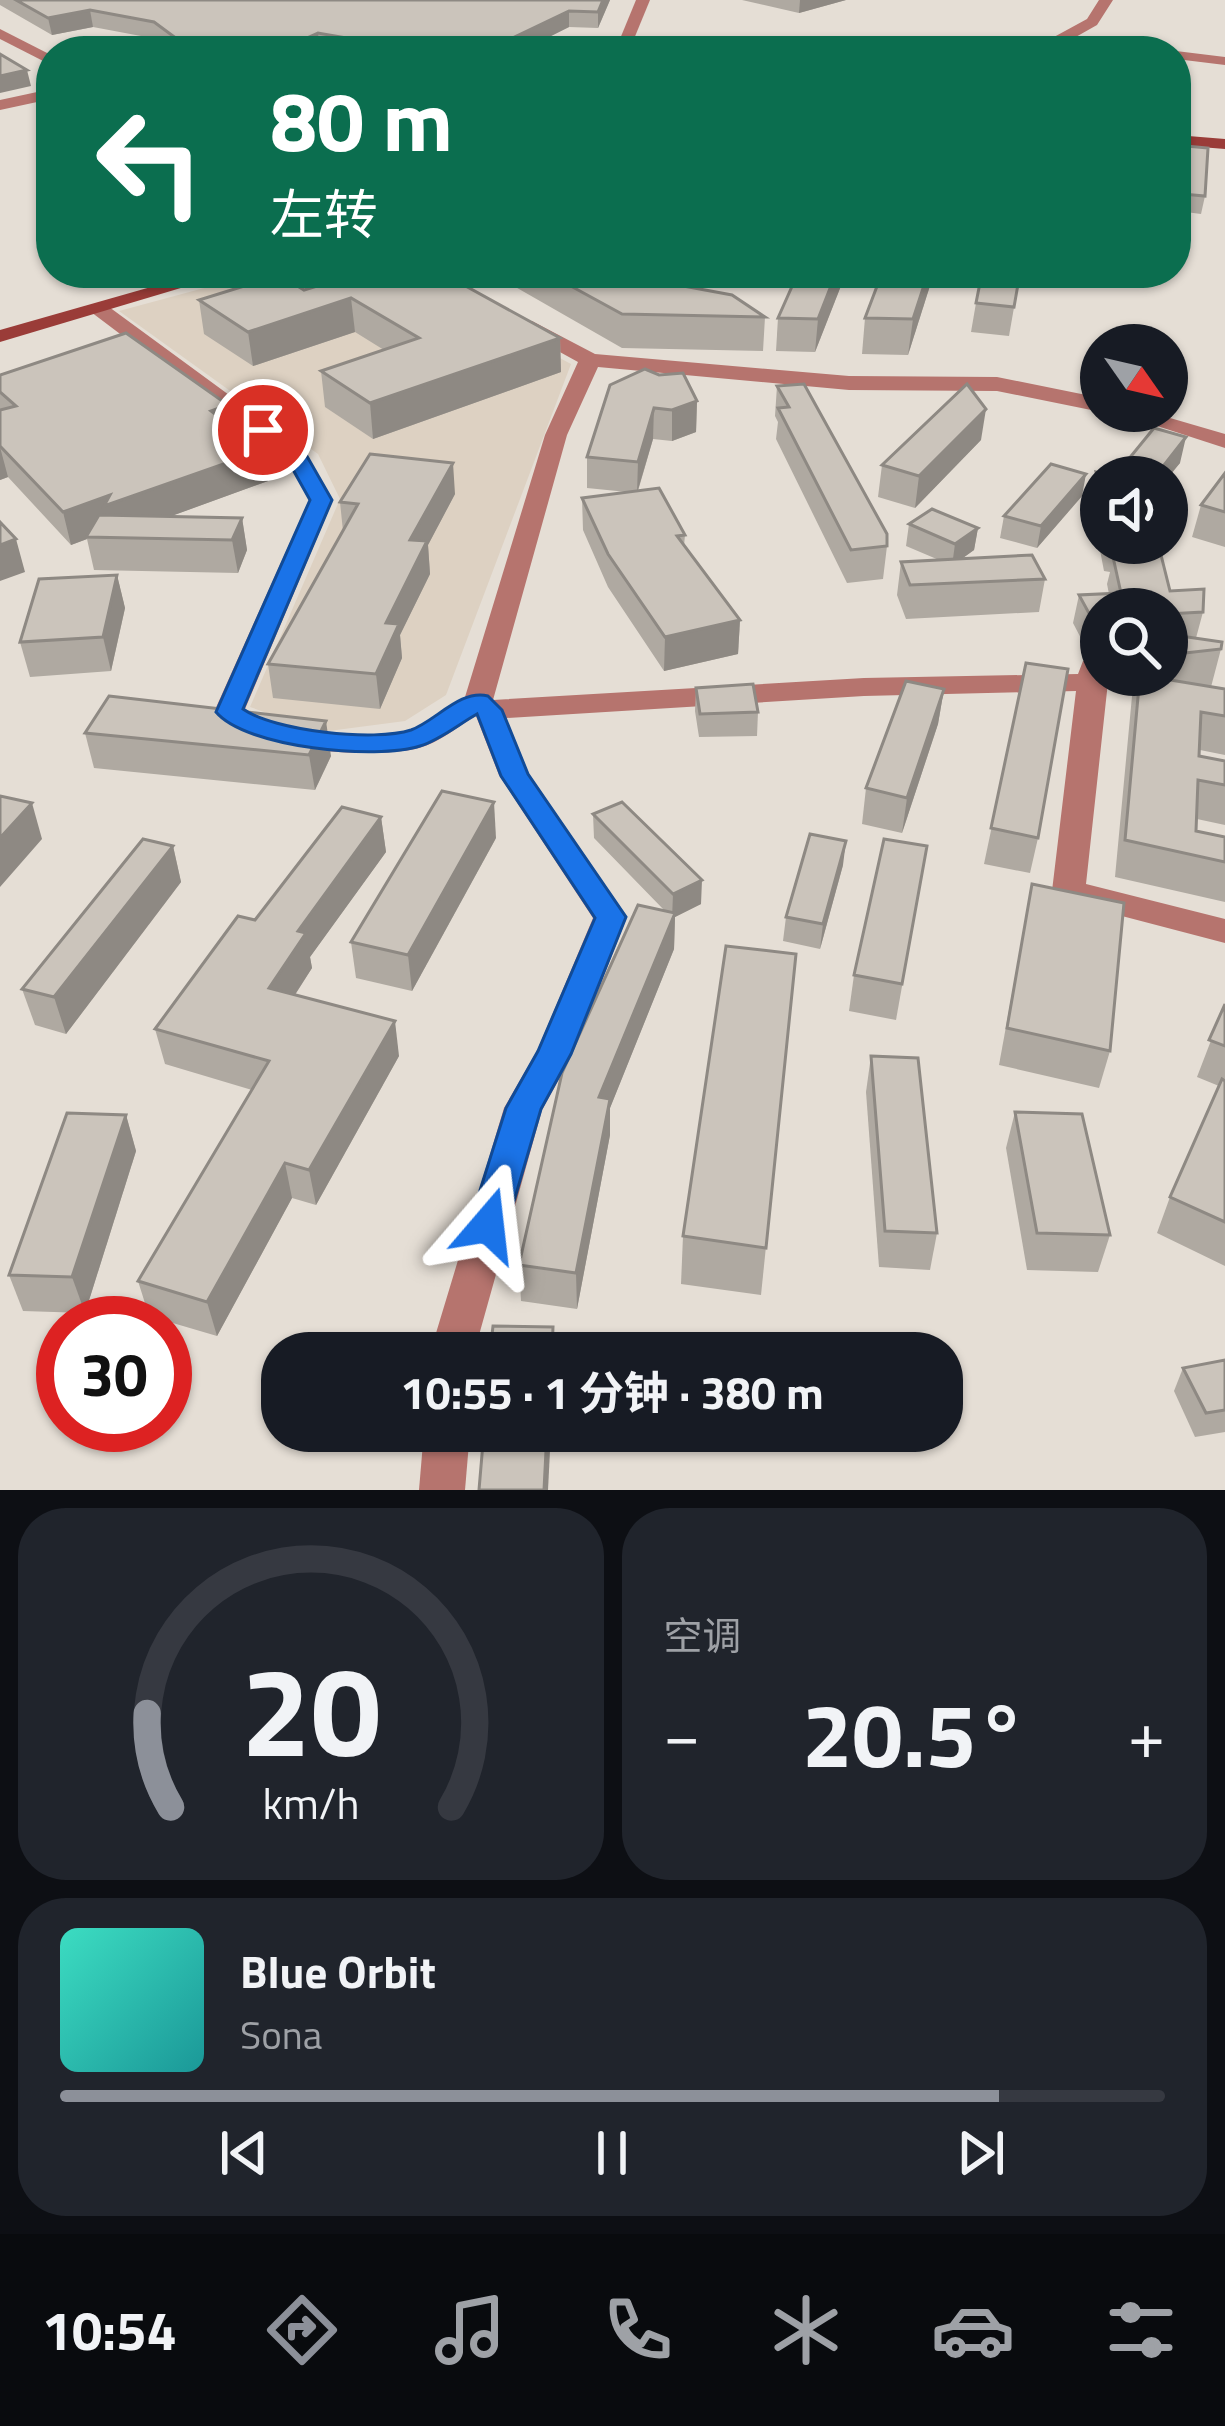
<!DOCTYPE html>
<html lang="zh">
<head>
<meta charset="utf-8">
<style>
	body { margin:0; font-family:"Titillium Web","Noto Sans SC",sans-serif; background:#20242c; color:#f1f3f6; height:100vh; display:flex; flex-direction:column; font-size:45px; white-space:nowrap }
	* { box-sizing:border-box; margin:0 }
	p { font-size:39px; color:#9ea1a6 }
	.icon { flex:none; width:66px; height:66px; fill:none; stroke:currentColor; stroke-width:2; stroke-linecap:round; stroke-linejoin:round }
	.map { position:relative; height:1490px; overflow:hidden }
	.panel { display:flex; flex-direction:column; gap:18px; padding:18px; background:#0d0f14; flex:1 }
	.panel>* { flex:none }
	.top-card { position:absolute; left:36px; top:36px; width:1155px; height:252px; border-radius:48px; box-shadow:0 3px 9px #0004; background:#0b6e4f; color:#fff; overflow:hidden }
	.needle { width:78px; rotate:124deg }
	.buttons { position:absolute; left:1080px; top:324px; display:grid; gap:24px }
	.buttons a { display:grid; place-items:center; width:108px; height:108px; border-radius:50%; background:#171b24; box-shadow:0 3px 9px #0004; font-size:60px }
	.speed { position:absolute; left:36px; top:1296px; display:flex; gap:24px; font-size:60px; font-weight:700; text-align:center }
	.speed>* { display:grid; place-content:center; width:156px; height:156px; border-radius:50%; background:#171b24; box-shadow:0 3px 9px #0004; line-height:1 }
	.speed .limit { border:18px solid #d22; background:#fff; color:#111 }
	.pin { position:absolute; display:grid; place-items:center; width:102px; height:102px; color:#fff; margin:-51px; border:6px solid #fff; border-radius:50%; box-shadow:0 3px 12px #0007 }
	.me { position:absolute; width:132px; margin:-66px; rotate:17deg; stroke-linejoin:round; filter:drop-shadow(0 0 9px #0008) }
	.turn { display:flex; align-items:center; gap:42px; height:252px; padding:0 36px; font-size:54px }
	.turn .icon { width:156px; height:156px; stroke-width:2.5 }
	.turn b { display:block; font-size:84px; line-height:102px }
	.big { font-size:90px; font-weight:700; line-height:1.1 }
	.panel .card { flex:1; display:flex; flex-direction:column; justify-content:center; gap:18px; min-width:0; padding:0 42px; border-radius:48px; background:#20242c }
	.panel .dial { align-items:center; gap:0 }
	.dial svg { height:312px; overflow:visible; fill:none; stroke:#363941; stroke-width:7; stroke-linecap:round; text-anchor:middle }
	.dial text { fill:#f1f3f6; stroke:none }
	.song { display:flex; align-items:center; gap:36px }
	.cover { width:144px; height:144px; border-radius:18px; background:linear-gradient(135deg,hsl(170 70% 55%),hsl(180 70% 35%)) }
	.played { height:12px; border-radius:6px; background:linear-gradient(90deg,#8c9099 85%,#363941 85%) }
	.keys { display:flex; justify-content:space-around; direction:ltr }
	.heat { display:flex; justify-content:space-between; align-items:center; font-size:66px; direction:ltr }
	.panel .tiles { flex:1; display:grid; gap:18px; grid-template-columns:1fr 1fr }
	.card:last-child { grid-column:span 2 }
	.trip { position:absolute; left:261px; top:1332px; width:702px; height:120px; border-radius:48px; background:#171b24; box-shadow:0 3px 9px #0004; font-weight:700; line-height:120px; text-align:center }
	.tabs { display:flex; height:192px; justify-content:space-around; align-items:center; background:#090b0e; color:#9ea1a6 }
	.tabs .icon { width:84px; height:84px }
	.tabs .active { color:#8c9099 }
	.tabs b { font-size:54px; color:#f1f3f6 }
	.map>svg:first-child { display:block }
	.built { fill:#ddd1c2 }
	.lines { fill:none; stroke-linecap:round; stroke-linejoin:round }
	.minor { fill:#b6746e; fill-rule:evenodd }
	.secondary { fill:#9a3c38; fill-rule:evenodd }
	.wall { fill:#afa9a1 }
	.shaded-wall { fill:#8e8983 }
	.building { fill:#cbc4bb; stroke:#8e8983; stroke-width:3 }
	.route { fill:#1a73e8; stroke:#114b97; stroke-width:3 }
</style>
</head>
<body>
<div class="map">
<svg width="1225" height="1490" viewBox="0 0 1225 1490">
	<rect width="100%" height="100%" fill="#e5ded5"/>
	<path class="built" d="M260 273H401L571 364 446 695 405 721 321 732 250 707 340 499 318 454 119 311Z"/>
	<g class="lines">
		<g class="minor">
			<path d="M636 0H650L629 51H615Z"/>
			<path d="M1099 0H1113L1097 25 1074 38 1153 51 1054 43V37L1087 19Z"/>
			<path d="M0 29 51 55V65L0 39Z"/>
			<path d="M1175 51H1176L1225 57V65L1176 59Z"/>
			<path d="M51 89V99L0 110V100Z"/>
			<path d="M91 304H105L304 450 333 500 245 709C280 733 364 739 406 731 425 727 448 708 465 697L545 435 578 362 518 329V321H532L595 354 849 376 997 377 1101 398V412L997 391 849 390 598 367 567 435 493 700 864 678 1078 674 1083 661H1101V675H1106L1108 682 1086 884 1225 919V943L1057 899 1052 891 1076 691 864 696 506 718 529 774 627 917 573 1054 542 1110 474 1353H430L504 1108 537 1051 593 918 499 775 476 716C458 726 439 743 419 748 373 760 245 751 214 712L309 500 286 459 91 312Z"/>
			<path d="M1111 411H1146L1225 434V448Z"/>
			<path d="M424 1431H470L465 1490H419Z"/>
		</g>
		<g class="secondary">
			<path d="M1176 135 1225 139V149L1176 145Z"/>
			<path d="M200 273H231L0 342V330Z"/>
		</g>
	</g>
	<g class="wall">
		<path d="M0 0H610L598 28 569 27 525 49 535 51H173L157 39 93 27 52 35 0 5Z"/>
		<path d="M742 0H846L799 13Z"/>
		<path d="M1186 146 1205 196 1201 214 1178 211 1182 162Z"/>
		<path d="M512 273H638L630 276 765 317 763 351 622 348 512 285Z"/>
		<path d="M846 273 815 352 776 351 778 318Z"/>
		<path d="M882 273H934L908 355 862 354 865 318Z"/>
		<path d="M1020 273 1009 336 971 332 976 303Z"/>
		<path d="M304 290 560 338 561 372 373 439 325 407 321 371 384 350 355 332 253 366 204 334 199 300Z"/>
		<path d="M0 375 232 427 268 481 171 516 242 518 247 550 238 573 94 570 87 539 71 545 8 477 0 480Z"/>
		<path d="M610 385 697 401 696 432 672 441 653 439 638 491 685 535 684 546 740 620 738 654 664 671 608 587 583 530 582 498 627 492 587 488V457Z"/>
		<path d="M777 386 887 546 883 579 847 583 776 439 778 422 775 416Z"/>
		<path d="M1154 428 1180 463 1167 477H1114Z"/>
		<path d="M981 440 915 508 878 497 882 465Z"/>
		<path d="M1096 472 1101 477V543H1158L1170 591 1203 612 1196 638 1221 649 1211 687 1225 689V755L1200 750 1199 756 1225 761V825L1197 819 1196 831 1225 837V902L1115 877 1134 675H1167V609H1101V645L1085 646 1073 623 1079 595 1109 594 1107 584 1110 572 1104 571 1090 498Z"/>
		<path d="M1225 473V547L1192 537 1201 505Z"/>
		<path d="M455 494 428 545 430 574 400 635 402 658 380 709 273 698 268 664 343 531 340 502Z"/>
		<path d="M1082 496 1037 548 1000 538 1004 516Z"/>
		<path d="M909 524 978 528 974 550 961 559 1045 579 1039 612 906 619 897 595 901 562 939 560 906 546Z"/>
		<path d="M117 575 125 608 111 671 30 677 20 642Z"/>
		<path d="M1026 663 1038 838 1030 873 984 864Z"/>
		<path d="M696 688 758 712 757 736 699 737 695 711Z"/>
		<path d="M944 689 938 724 902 833 862 824 866 788Z"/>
		<path d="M85 733 331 756 315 790 94 768Z"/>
		<path d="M593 814 701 904 675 917 674 949 610 1108V1135L577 1309 521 1301 519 1265 664 910 594 838Z"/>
		<path d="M381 817 386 852 310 957 312 968 295 995 399 1056 316 1205 292 1198 217 1336 149 1316 138 1281 252 1090 165 1064 155 1029 255 920Z"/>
		<path d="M496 838 412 991 356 978 351 942Z"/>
		<path d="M173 846 181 882 66 1034 35 1025 22 989Z"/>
		<path d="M927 846 896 1020 849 1011 854 975Z"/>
		<path d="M843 865 820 949 783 941 786 917Z"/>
		<path d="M1032 884 1110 1051 1099 1088 999 1065Z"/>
		<path d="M796 954 761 1295 681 1284 683 1236Z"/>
		<path d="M1225 1004V1266L1157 1233 1170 1197 1219 1086 1197 1077Z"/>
		<path d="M871 1056 937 1233 930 1270 879 1267 866 1092Z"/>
		<path d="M1015 1112 1110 1235 1098 1272 1027 1270 1006 1148Z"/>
		<path d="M126 1115 136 1151 85 1313 23 1311 9 1275Z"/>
		<path d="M1225 1360V1432L1195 1437 1174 1391 1183 1368Z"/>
	</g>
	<g class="shaded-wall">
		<path d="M603 0H610L598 28V12Z"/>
		<path d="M800 0H846L799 13Z"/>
		<path d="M90 10 93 27 52 35 48 18Z"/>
		<path d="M569 11V27L521 51 498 45Z"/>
		<path d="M318 33 320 50 318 51H278Z"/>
		<path d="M27 70 31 86 0 93V76Z"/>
		<path d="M836 273H846L815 352 818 319Z"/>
		<path d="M928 273H934L908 355 913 319Z"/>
		<path d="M351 298 355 332 253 366 248 332Z"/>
		<path d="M560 338 561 372 373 439 370 403Z"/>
		<path d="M697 401 696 432 672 441V410Z"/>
		<path d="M228 405 233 436 211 411Z"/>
		<path d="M654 408 653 439 637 493 638 462Z"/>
		<path d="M986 409 981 440 915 508 919 476Z"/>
		<path d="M1186 437 1180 463 1167 479V477H1159L1161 469Z"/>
		<path d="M0 447 8 477 0 480Z"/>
		<path d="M263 450 268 481 111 538 86 537 87 539 71 545 63 512 110 495Z"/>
		<path d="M453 463 455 494 428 545 430 574 400 635 402 658 380 709 376 674 386 623 410 540Z"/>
		<path d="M1086 474 1082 496 1037 548 1041 526Z"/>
		<path d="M242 518 247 550 238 573 232 540Z"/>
		<path d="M978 528 974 550 952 566 955 544Z"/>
		<path d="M16 539 25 572 0 581V545Z"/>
		<path d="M117 575 125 608 111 671 103 637Z"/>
		<path d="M740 620 738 654 664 671 665 637Z"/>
		<path d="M944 689 938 724 902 833 907 798Z"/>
		<path d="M326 721 331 756 315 790 309 755Z"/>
		<path d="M494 802 496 838 412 991 408 955Z"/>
		<path d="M32 803 42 839 0 887V838Z"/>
		<path d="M381 817 386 852 310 957 312 968 276 1024 269 988 298 931Z"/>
		<path d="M846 841 843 865 820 949 823 924Z"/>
		<path d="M173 846 181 882 66 1034 54 997Z"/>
		<path d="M702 880 701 904 675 917 674 949 610 1108V1135L577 1309 576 1273 599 1097 672 919 673 894Z"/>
		<path d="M395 1021 399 1056 316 1205 309 1170Z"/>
		<path d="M126 1115 136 1151 85 1313 72 1277Z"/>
		<path d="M285 1163 292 1198 217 1336 207 1302Z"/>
		<path d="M547 1431H551L548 1490H544Z"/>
	</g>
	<g class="building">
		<path d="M16 0H603L598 12 569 11 498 45 535 51H381L392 46 318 33 278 51H184L183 50 188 47 154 22 90 10 48 18Z"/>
		<path d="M0 54 27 70 0 76Z"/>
		<path d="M1186 146 1208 148 1205 196 1182 194Z"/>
		<path d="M359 273H442L560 338 370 403 321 371 419 338 351 298 248 332 199 300 280 275 304 290Z"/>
		<path d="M547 273H613L732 295 765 317 622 314Z"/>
		<path d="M798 273H836L818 319 778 318Z"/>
		<path d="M882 273H928L913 319 865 318Z"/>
		<path d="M982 273H1020L1014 307 976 303Z"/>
		<path d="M126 333 228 405 211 411 263 450 104 506 110 495 63 512 0 446V410L16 406 0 392V375Z"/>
		<path d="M645 369 659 375 683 373 697 401 672 410 654 408 638 462 587 457 610 385Z"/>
		<path d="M804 384 887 534V546L851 550 778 408 789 407 777 386Z"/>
		<path d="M967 384 986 409 919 476 882 465Z"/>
		<path d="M1154 428 1186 437 1161 469 1139 463 1142 477H1114Z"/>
		<path d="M370 454 453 463 410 540 427 541 386 623 399 624 376 674 268 664 358 504 340 502Z"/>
		<path d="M1051 464 1086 474 1041 526 1004 516Z"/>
		<path d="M1096 472 1114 477H1101V497Z"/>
		<path d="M1225 473V512L1201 505Z"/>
		<path d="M659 488 685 535 677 536 740 620 665 637 608 554 582 498Z"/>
		<path d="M932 509 978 528 955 544 909 524Z"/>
		<path d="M99 515 242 518 232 540 86 537Z"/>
		<path d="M0 522 16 539 0 545Z"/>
		<path d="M1110 543H1158L1170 591 1204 589 1203 612 1167 614V609H1101V617H1091L1079 595 1121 593 1113 557 1150 555Z"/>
		<path d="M1032 555 1045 579 910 585 901 562Z"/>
		<path d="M117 575 103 637 20 642 39 579Z"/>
		<path d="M1167 634 1222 642 1221 649 1167 655Z"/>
		<path d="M1026 663 1068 669 1038 838 991 828Z"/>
		<path d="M1140 675 1225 689V716L1201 712 1199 756 1225 761V785L1198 780 1196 831 1225 837V862L1125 840Z"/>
		<path d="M906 681 944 689 907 798 866 788Z"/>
		<path d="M753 684 758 712 700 714 696 688Z"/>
		<path d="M109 696 326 721 309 755 85 733Z"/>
		<path d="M442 791 494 802 408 955 351 942Z"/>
		<path d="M0 796 32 803 0 838Z"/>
		<path d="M622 802 702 880 673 894 593 814Z"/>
		<path d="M342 807 381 817 298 931 306 933 269 988 395 1021 309 1170 285 1163 207 1302 138 1281 269 1061 155 1029 238 916 255 920Z"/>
		<path d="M810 834 846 841 823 924 786 917Z"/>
		<path d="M143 839 173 846 54 997 22 989Z"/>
		<path d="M884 839 927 846 902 984 854 975Z"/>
		<path d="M1032 884 1124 903 1110 1051 1007 1028Z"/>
		<path d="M638 905 675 913 599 1097 610 1099 576 1273 519 1265 562 1073Z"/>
		<path d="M726 946 796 954 766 1248 683 1236Z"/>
		<path d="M1225 1004V1046L1209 1040Z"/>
		<path d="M871 1056 918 1058 937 1233 885 1231Z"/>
		<path d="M1222 1079 1225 1081V1222L1170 1197Z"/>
		<path d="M1015 1112 1082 1114 1110 1235 1037 1233Z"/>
		<path d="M67 1113 126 1115 72 1277 9 1275Z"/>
		<path d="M493 1326 553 1327 552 1353H490Z"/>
		<path d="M1225 1360V1410L1206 1413 1183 1368Z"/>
		<path d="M484 1431H547L544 1490H479Z"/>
	</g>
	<path class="route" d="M263 424 304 451 332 500 243 709C274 731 375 742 411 730 436 721 460 689 488 696L502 710 528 774 626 917 571 1054 541 1109 507 1225 501 1236 488 1241 475 1236 469 1225 506 1108 538 1051 595 918 501 776 477 714C459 724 440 740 420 746 377 760 246 748 216 712L310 500 287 459 253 430Z"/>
</svg>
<div class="buttons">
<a><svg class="needle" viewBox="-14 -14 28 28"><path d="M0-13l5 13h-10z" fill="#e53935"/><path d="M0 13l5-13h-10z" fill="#9ea1a6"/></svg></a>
<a><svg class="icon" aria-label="sound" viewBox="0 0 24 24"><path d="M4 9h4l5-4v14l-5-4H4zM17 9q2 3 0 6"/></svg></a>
<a><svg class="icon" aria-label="search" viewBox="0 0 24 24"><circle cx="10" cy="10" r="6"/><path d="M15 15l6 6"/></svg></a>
</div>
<div class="speed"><div class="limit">30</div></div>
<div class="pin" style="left:263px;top:430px;background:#d93025"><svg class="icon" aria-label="arrive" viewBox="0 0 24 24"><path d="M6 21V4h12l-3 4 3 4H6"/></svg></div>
<svg class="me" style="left:488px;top:1225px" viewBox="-20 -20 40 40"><path d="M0-17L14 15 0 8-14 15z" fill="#1a73e8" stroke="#fff" stroke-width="4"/></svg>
<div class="trip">10:55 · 1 分钟 · 380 m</div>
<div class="top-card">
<div class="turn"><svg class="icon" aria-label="left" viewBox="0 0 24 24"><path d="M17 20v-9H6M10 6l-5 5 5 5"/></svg><div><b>80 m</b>左转</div></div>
</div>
</div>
<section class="panel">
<div class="tiles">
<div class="card dial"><svg viewBox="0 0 100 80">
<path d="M14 69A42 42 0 1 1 86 69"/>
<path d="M14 69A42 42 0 0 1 8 45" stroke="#8c9099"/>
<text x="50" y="56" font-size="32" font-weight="700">20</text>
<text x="50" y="72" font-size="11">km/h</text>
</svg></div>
<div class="card"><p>空调</p>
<div class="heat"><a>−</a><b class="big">20.5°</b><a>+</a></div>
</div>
<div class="card">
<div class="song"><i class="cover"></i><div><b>Blue Orbit</b><p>Sona</p></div></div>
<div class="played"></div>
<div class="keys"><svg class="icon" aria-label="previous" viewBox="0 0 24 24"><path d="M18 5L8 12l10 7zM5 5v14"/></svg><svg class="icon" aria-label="pause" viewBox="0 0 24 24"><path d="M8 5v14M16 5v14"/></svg><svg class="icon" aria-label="next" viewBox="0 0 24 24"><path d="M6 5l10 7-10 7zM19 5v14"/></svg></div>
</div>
</div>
</section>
<nav class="tabs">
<b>10:54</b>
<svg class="icon active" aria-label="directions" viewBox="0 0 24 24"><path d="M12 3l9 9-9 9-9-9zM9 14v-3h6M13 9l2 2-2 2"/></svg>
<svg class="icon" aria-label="music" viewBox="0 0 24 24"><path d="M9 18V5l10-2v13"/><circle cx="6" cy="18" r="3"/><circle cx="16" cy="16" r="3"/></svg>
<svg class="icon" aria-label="phone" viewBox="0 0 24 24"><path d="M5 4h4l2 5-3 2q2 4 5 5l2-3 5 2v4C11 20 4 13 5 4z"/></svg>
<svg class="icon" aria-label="climate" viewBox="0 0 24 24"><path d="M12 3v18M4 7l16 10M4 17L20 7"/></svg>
<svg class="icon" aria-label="car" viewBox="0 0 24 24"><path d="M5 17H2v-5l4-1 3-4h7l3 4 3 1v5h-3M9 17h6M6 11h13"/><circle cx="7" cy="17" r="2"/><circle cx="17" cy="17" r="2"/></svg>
<svg class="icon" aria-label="filters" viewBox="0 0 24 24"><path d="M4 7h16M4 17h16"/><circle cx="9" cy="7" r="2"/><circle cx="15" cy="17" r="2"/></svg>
</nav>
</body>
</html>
